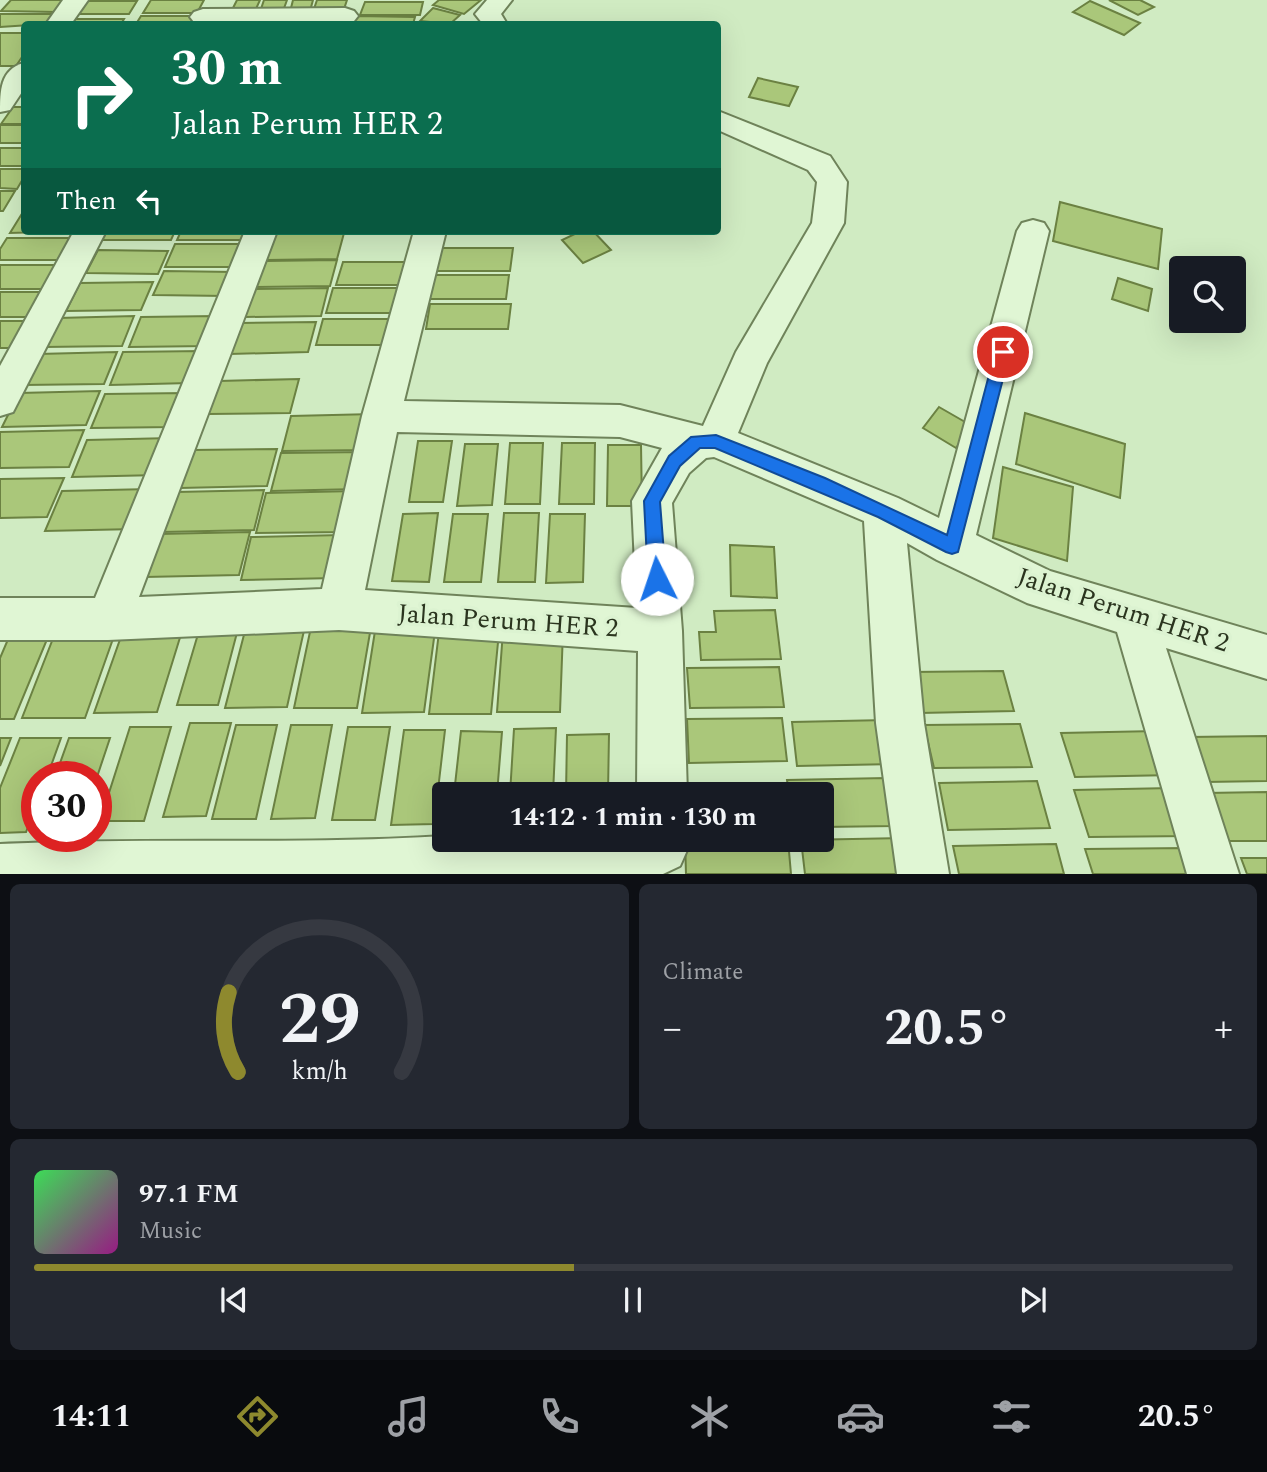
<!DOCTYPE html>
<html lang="en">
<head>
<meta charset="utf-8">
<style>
	body { margin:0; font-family:Spectral,serif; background:#242831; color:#f1f3f6; height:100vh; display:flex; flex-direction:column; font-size:26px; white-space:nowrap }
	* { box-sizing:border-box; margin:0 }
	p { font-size:23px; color:#9ea1a6 }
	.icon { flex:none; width:38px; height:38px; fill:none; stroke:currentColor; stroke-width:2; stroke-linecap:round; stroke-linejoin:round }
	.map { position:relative; height:874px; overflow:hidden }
	.panel { display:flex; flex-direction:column; gap:10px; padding:10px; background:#0d0f14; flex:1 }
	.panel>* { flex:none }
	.guide { position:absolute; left:21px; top:21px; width:700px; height:214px; border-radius:7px; box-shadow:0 7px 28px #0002; background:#0b6e4f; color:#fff; overflow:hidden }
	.tools { position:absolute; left:1169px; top:256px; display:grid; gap:14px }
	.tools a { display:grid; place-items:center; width:77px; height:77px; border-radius:7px; background:#171b24; box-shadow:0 7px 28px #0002; font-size:35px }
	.speed { position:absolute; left:21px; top:761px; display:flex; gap:14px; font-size:35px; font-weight:700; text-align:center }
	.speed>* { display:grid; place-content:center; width:91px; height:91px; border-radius:50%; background:#171b24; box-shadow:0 7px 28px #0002; line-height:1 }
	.speed .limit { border:10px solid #d22; background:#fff; color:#111 }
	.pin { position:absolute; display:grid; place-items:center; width:60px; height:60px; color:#fff; margin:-30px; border:4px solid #fff; border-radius:50%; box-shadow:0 2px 7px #0007 }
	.me { position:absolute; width:77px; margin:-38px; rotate:356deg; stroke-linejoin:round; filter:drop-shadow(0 0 5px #0008) }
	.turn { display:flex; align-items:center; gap:24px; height:147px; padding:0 35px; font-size:32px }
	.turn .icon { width:91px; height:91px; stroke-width:2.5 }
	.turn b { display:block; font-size:49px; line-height:60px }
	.then { display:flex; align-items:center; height:66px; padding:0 35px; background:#0003; gap:14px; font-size:26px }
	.big { font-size:52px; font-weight:700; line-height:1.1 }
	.panel .tile { flex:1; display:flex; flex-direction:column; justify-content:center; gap:10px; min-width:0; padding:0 24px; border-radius:10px; background:#242831 }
	.panel .dial { align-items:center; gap:0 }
	.dial svg { height:182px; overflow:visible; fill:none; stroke:#363941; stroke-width:7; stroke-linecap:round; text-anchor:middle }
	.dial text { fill:#f1f3f6; stroke:none }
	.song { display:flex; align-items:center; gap:21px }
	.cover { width:84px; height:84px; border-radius:10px; background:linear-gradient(135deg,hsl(130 70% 55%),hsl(310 70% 35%)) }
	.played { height:7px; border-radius:4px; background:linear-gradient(90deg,#8e892e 45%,#363941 45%) }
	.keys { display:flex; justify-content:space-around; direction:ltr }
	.heat { display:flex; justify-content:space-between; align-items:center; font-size:38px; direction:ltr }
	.panel .tiles { flex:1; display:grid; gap:10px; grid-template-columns:1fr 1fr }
	.tile:last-child { grid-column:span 2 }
	.trip { position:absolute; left:432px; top:782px; width:402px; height:70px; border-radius:7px; background:#171b24; box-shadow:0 7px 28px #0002; font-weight:700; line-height:70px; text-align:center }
	.menu { display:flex; height:112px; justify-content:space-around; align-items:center; background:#090b0e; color:#9ea1a6 }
	.menu .icon { width:49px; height:49px }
	.menu .on { color:#8e892e }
	.menu b { font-size:32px; color:#f1f3f6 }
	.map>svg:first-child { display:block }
	.building { fill:#aac77a; stroke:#6b8142; stroke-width:2 }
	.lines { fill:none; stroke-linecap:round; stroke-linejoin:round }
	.minor-casing { stroke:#6f835a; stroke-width:4 }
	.minor { fill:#e0f6d4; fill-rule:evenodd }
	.route { fill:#1a73e8; stroke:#114b97; stroke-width:2 }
	.labels { text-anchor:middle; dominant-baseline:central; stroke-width:7; stroke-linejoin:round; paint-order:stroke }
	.street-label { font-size:26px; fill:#2a341e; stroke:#dcf3d1 }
</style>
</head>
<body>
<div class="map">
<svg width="1267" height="874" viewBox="0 0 1267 874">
	<rect width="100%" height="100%" fill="#d0ebc2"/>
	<g class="building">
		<path d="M11 0H64L55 12 1 11Z"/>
		<path d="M151 0H204L197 13H143Z"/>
		<path d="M237 0H260L255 11 231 12Z"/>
		<path d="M264 0H287L283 11 260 12Z"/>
		<path d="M293 0H313L310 11 290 12Z"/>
		<path d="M317 0H347L344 9H314Z"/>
		<path d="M439 0H481L464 14 433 5Z"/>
		<path d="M1109 0H1140L1154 7 1138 15Z"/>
		<path d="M84 1H137L129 14H75Z"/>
		<path d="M1090 1 1140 23 1124 35 1073 12Z"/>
		<path d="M365 2H423L420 15H360Z"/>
		<path d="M433 8 460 15 450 24 420 21Z"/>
		<path d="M0 14H53L45 24 0 27Z"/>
		<path d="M141 16H195L190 24H136Z"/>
		<path d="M356 16 415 17 413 24H353Z"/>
		<path d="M70 19H124L121 24H66Z"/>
		<path d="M0 33H24V54L16 66H0Z"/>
		<path d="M758 78 798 87 789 106 749 97Z"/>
		<path d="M13 107H24V124H1Z"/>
		<rect x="0" y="125" width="24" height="18"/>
		<rect x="0" y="148" width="24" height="18"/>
		<path d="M0 169H24V177L17 189 0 188Z"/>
		<path d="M0 191H15L3 211H0Z"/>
		<path d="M1060 202 1162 229 1158 269 1053 241Z"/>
		<path d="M23 212 24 231H80L10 233Z"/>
		<path d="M107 231H175L171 240H102Z"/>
		<path d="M181 231H250L246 240H177Z"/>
		<path d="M277 231H346L276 233Z"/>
		<path d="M581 231H593L611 250 583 263 562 240Z"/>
		<path d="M344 233 337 259 266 260 274 234Z"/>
		<path d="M7 238H76L64 260H0V249Z"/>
		<path d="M175 244H245L237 267H165Z"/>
		<path d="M436 248H513L510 271H432Z"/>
		<path d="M98 250 168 251 158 274 86 273Z"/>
		<path d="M337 260 330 286 256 287 265 261Z"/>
		<path d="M343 262H414L409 285H336Z"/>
		<path d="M0 265H61L48 289H0Z"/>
		<path d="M164 271 235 272 226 296 153 295Z"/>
		<path d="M430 275H509L506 299H426Z"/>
		<path d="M1118 278 1152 289 1148 311 1112 299Z"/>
		<path d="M153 282 141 310 66 311 80 283Z"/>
		<path d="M328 288 321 316 245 317 254 289Z"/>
		<path d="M333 288H406L400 313H326Z"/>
		<path d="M0 292H46L32 317H0Z"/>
		<path d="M430 304H511L508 329H426Z"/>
		<path d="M134 316 122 346 44 347 58 318Z"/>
		<path d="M216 316 207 346 129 347 141 317Z"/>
		<path d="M323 319H397L392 345H316Z"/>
		<path d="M0 321H30L15 348H0Z"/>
		<path d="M316 322 308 352 230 354 239 323Z"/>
		<path d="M202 351 190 383 110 385 123 352Z"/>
		<path d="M117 352 104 384 23 385 38 354Z"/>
		<path d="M299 379 290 413 208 414 219 381Z"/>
		<path d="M100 391 86 425 2 427 19 393Z"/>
		<path d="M186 393 174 427 91 428 105 394Z"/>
		<path d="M939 407 972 426 956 448 923 428Z"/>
		<path d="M1025 413 1125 444 1120 498 1016 464Z"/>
		<path d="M374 414 368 450 282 451 291 416Z"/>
		<path d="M84 430 69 467 0 468V432Z"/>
		<path d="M171 438 159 475 72 477 87 440Z"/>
		<path d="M418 441H452L443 502H409Z"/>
		<path d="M510 443H543L540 504H505Z"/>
		<path d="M562 443H595L594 504H559Z"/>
		<path d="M465 444H498L492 505 457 506Z"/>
		<path d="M608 445H641L642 506H607Z"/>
		<path d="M277 449 267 486 180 488 192 450Z"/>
		<path d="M366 452 359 489 271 491 281 453Z"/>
		<path d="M1003 467 1073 487 1067 561 993 538Z"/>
		<path d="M64 478 47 517 0 518V479Z"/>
		<path d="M150 489 136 529 45 531 62 491Z"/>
		<path d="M264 490 254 530 163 532 176 492Z"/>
		<path d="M355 491 347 532 256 533 266 493Z"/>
		<path d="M438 513 429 582 392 581 403 514Z"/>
		<path d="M504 513H539L535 582H498Z"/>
		<path d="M453 514H488L481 582H444Z"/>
		<path d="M550 514H585L583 582 546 583Z"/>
		<path d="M250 532 239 575 145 577 159 534Z"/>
		<path d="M342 535 335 578 241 580 251 537Z"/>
		<path d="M730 545 774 547 777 598 731 596Z"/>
		<path d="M775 610 781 659 701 660 699 632H716L714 611Z"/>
		<path d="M201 624 239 625 218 705H177Z"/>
		<path d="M305 626 287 707 225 708 246 627Z"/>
		<path d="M311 627H371L357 708H294Z"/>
		<path d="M123 631H182L157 712 94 713Z"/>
		<path d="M375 631H435L424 712 362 713Z"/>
		<path d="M503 631H563L560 712H497Z"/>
		<path d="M439 632H499L491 714H429Z"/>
		<path d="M54 636H114L85 718H22Z"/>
		<path d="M9 637H48L14 719H0V658Z"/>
		<path d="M779 667 784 707 690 708 687 668Z"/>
		<path d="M1003 671 1014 711 920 713 911 672Z"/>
		<path d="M782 718 787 761 689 763 687 719Z"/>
		<path d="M887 720 895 764 797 766 792 722Z"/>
		<path d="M190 723H231L206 816 163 817Z"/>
		<path d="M1020 724 1032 767 934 768 924 725Z"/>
		<path d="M236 725H277L256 819H212Z"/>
		<path d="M291 725H332L315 818 271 819Z"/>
		<path d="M130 727H171L144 821H100Z"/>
		<path d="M348 727H390L375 820H332Z"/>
		<path d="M556 728 553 794H510L514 729Z"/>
		<path d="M404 730H445L434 824 391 825Z"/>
		<path d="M461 731 502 732 497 794H454Z"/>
		<path d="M1157 731 1173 775 1075 777 1061 733Z"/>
		<path d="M609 734 608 794H566L567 735Z"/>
		<path d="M1267 736V781L1206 782 1189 737Z"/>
		<path d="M0 738H11L0 766Z"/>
		<path d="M20 738H61L47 777H37V804L26 832 0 833V788Z"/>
		<path d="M69 738H110L96 780V777H55Z"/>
		<path d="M886 778 894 826 822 827V794H789L787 780Z"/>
		<path d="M1037 781 1050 828 948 830 939 783Z"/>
		<path d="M1172 788 1190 836 1089 837 1074 790Z"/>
		<path d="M1267 792V841H1225L1206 793Z"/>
		<path d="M904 838 909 874H805L801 840Z"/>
		<path d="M685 840H788L791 874H686Z"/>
		<path d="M1056 844 1064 874H959L953 846Z"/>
		<path d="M1188 848 1198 874H1093L1085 849Z"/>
		<path d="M1241 858H1267V874H1247Z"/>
	</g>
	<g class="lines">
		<g class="minor-casing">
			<g id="minor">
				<path d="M63 0H88L71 24H46Z"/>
				<path d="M487 0H512L501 14 507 24H483L475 14Z"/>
				<path d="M345 8 354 11 358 16 354 21 203 24 194 22 190 17 194 12 203 9Z"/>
				<path d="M24 63V89L10 110 0 112C0 92 0 69 24 63Z"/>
				<path d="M718 111 830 156 847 182 844 223 767 363 738 433 898 498 939 518 1017 231 1022 223 1033 220 1044 223 1049 231 976 535 1050 571 1267 635V679L1166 648 1239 874H1187L1117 632 1027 603 937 560 907 543 924 723 949 874H897L876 723 864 521 714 457 706 458 689 473 672 503 682 631 687 794H637L638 651 339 630 108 640H0V598H95L245 231H277L139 597 322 589 362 416 414 231H446L404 401 620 405 703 426 736 352 812 223 817 182 808 170 718 130ZM397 432 620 437 662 448 632 501 637 608 365 590Z"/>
				<path d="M74 231H106L13 412 0 416V366Z"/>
				<path d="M444 836V840H684L688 848 680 866 663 874H0V844C148 837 297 845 444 836Z"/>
			</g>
		</g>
		<use href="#minor" class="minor"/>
	</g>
	<path class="route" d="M1003 346 1010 352 958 552 952 554 946 552 878 517 715 448H700L680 466 660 502 666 579 663 585 657 587 651 585 648 579 644 501 669 456 691 437 716 435 825 478 947 535 995 352Z"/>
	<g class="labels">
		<g class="street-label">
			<text transform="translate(1123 610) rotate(18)">Jalan Perum HER 2</text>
			<text transform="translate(508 621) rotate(4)">Jalan Perum HER 2</text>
		</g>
	</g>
</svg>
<div class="tools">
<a><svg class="icon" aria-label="search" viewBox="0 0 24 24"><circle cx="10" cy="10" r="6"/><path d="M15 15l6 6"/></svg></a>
</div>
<div class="speed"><div class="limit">30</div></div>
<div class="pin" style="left:1003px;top:352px;background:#d93025"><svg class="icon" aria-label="arrive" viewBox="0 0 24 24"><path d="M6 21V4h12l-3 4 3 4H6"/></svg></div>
<svg class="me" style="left:657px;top:579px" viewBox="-20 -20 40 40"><circle r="19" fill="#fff"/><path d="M0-13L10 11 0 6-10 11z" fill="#1a73e8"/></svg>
<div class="trip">14:12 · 1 min · 130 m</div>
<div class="guide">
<div class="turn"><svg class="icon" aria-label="right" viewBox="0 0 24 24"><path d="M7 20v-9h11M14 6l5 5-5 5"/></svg><div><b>30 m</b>Jalan Perum HER 2</div></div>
<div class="then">Then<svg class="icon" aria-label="left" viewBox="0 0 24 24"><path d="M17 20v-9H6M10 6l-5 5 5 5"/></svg></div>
</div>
</div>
<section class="panel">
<div class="tiles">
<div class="tile dial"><svg viewBox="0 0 100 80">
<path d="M14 69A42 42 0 1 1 86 69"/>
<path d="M14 69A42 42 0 0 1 10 34" stroke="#8e892e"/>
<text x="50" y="56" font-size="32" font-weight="700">29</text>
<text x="50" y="72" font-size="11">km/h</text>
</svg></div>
<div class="tile"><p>Climate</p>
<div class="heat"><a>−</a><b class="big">20.5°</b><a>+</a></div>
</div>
<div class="tile">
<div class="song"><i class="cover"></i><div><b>97.1 FM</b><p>Music</p></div></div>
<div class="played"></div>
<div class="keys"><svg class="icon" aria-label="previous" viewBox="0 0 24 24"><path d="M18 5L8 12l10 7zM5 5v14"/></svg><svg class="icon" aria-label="pause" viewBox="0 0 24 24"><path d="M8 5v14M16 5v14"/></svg><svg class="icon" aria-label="next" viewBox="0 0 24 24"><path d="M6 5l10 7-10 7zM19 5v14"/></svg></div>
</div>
</div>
</section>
<nav class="menu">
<b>14:11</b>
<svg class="icon on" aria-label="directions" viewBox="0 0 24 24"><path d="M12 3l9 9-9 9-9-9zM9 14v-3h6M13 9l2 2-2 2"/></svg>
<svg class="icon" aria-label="music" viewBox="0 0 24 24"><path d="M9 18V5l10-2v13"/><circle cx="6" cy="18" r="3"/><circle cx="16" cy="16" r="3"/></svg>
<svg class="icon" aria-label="phone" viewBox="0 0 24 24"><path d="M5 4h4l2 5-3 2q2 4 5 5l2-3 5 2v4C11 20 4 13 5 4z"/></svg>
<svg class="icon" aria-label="climate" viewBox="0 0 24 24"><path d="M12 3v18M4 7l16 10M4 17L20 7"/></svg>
<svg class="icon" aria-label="car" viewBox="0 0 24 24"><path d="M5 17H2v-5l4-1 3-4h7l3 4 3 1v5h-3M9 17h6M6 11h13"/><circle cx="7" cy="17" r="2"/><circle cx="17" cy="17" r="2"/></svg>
<svg class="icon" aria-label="filters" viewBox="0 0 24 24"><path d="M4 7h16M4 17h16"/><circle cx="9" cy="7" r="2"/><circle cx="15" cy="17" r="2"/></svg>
<b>20.5°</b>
</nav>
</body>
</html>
